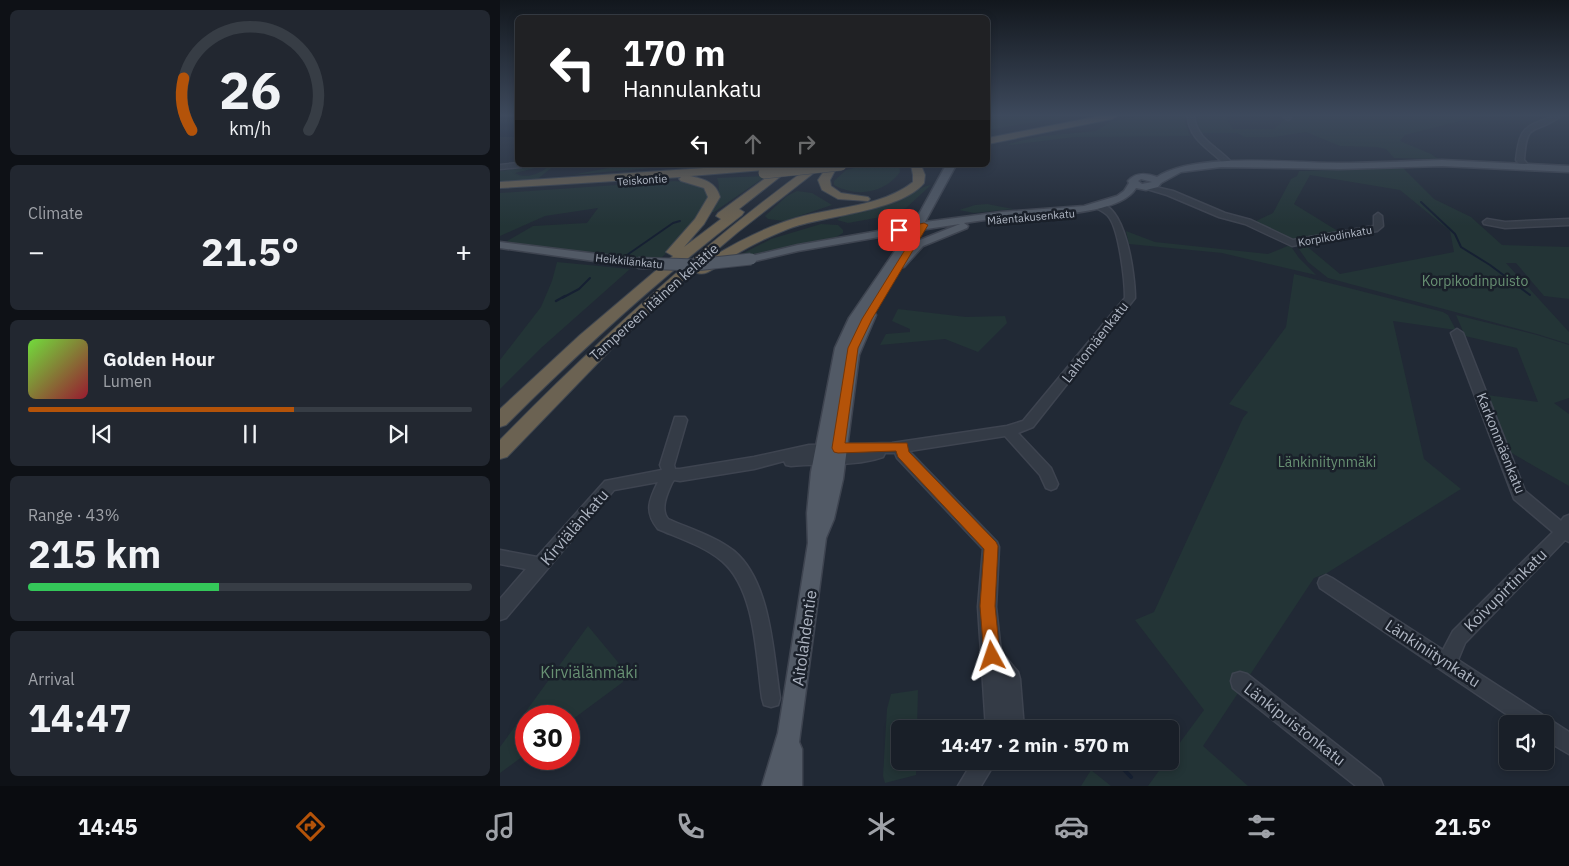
<!DOCTYPE html>
<html lang="en">
<head>
<meta charset="utf-8">
<style>
	body { margin:0; font-family:"IBM Plex Sans",sans-serif; background:#222730; color:#f1f3f6; height:100vh; display:flex; flex-direction:column; font-size:19px; white-space:nowrap }
	* { box-sizing:border-box; margin:0 }
	p { font-size:16px; color:#9fa2a8 }
	.icon { flex:none; width:28px; height:28px; fill:none; stroke:currentColor; stroke-width:2; stroke-linecap:round; stroke-linejoin:round }
	.map { position:relative; flex:1; overflow:hidden }
	.drawer { display:flex; flex-direction:column; gap:10px; padding:10px; background:#0e1116; width:500px }
	.drawer>* { flex:none }
	.top-card { position:absolute; left:15px; top:15px; width:475px; height:152px; border-radius:8px; box-shadow:0 2px 8px #0003,0 0 0 1px #373d45; background:#202124; color:#fff; overflow:hidden }
	.controls { position:absolute; left:999px; top:715px; display:grid; gap:10px }
	.controls a { display:grid; place-items:center; width:55px; height:55px; border-radius:8px; background:#191f28; box-shadow:0 2px 8px #0003,0 0 0 1px #373d45; font-size:25px }
	.speed { position:absolute; left:15px; top:705px; display:flex; gap:10px; font-size:25px; font-weight:700; text-align:center }
	.speed>* { display:grid; place-content:center; width:65px; height:65px; border-radius:50%; background:#191f28; box-shadow:0 2px 8px #0003,0 0 0 1px #373d45; line-height:1 }
	.speed .limit { border:8px solid #d22; background:#fff; color:#111 }
	.pin { position:absolute; display:grid; place-items:center; width:42px; height:42px; color:#fff; margin:-21px; border-radius:10px; box-shadow:0 2px 8px #0006 }
	.me { position:absolute; width:55px; margin:-28px; rotate:355deg; stroke-linejoin:round; filter:drop-shadow(0 0 4px #0008) }
	.turn { display:flex; align-items:center; gap:18px; height:105px; padding:0 25px; font-size:22px }
	.turn .icon { width:65px; height:65px; stroke-width:2.5 }
	.turn b { display:block; font-size:35px; line-height:42px }
	.lanes { display:flex; align-items:center; height:48px; padding:0 25px; background:#0003; justify-content:center; gap:25px; direction:ltr }
	.lanes .off { opacity:.35 }
	.big { font-size:38px; font-weight:800; line-height:1.1 }
	.drawer .card { flex:1; display:flex; flex-direction:column; justify-content:center; gap:8px; min-width:0; padding:0 18px; border-radius:8px; background:#222730 }
	.drawer .dial { align-items:center; gap:0 }
	.dial svg { height:130px; overflow:visible; fill:none; stroke:#373d45; stroke-width:7; stroke-linecap:round; text-anchor:middle }
	.dial text { fill:#f1f3f6; stroke:none }
	.song { display:flex; align-items:center; gap:15px }
	.cover { width:60px; height:60px; border-radius:8px; background:linear-gradient(135deg,hsl(100 70% 55%),hsl(350 70% 35%)) }
	.played { height:5px; border-radius:2px; background:linear-gradient(90deg,#b45309 60%,#373d45 60%) }
	.keys { display:flex; justify-content:space-around; direction:ltr }
	.heat { display:flex; justify-content:space-between; align-items:center; font-size:28px; direction:ltr }
	.charge { height:8px; border-radius:4px; background:linear-gradient(90deg,#34c759 43%,#373d45 0) }
	.trip { position:absolute; left:391px; top:720px; width:288px; height:50px; border-radius:8px; background:#191f28; box-shadow:0 2px 8px #0003,0 0 0 1px #373d45; font-weight:800; line-height:50px; text-align:center }
	.tab-bar { display:flex; height:80px; justify-content:space-around; align-items:center; background:#0a0c10; color:#9fa2a8 }
	.tab-bar .icon { width:35px; height:35px }
	.tab-bar .current { color:#b45309 }
	.tab-bar b { font-size:22px; color:#f1f3f6 }
	main { display:flex; flex:1; min-height:0 }
	.map>svg:first-child { display:block }
	.green { fill:#233436 }
	.water { fill:#162032 }
	.lines { fill:none; stroke-linecap:round; stroke-linejoin:round }
	.stream-far2 { stroke:#162032; stroke-width:2 }
	.stream-far1 { stroke:#162032; stroke-width:2.5 }
	.stream { stroke:#162032; stroke-width:4 }
	.minor-casing { stroke:#3e4450; stroke-width:3 }
	.major-casing { stroke:#3e4450; stroke-width:3 }
	.highway-casing { stroke:#3f4650; stroke-width:2 }
	.minor { fill:#343b46; fill-rule:evenodd }
	.major { fill:#525a66; fill-rule:evenodd }
	.highway { fill:#6b6252; fill-rule:evenodd }
	.major-bridge-casing { stroke:#3e4450; stroke-width:13; stroke-linecap:butt }
	.highway-bridge-casing { stroke:#3f4650; stroke-width:12; stroke-linecap:butt }
	.major-bridge { stroke:#525a66; stroke-width:11 }
	.highway-bridge { stroke:#6b6252; stroke-width:11 }
	.route { fill:#b45309; stroke:#753606 }
	.labels { text-anchor:middle; dominant-baseline:central; stroke-width:5; stroke-linejoin:round; paint-order:stroke }
	.far-street-label { font-size:11px; fill:#afb6c3; stroke:#1a202a }
	.park-label { font-size:14px; fill:#689173; stroke:#1a202a }
	.street-label { font-size:14px; fill:#afb6c3; stroke:#1a202a }
	.near-street-label { font-size:16px; fill:#afb6c3; stroke:#1a202a }
	.near-park-label { font-size:16px; fill:#689173; stroke:#1a202a }
</style>
</head>
<body>
<main>
<section class="drawer">
<div class="card dial"><svg viewBox="0 0 100 80">
<path d="M14 69A42 42 0 1 1 86 69"/>
<path d="M14 69A42 42 0 0 1 9 37" stroke="#b45309"/>
<text x="50" y="56" font-size="32" font-weight="700">26</text>
<text x="50" y="72" font-size="11">km/h</text>
</svg></div>
<div class="card"><p>Climate</p>
<div class="heat"><a>−</a><b class="big">21.5°</b><a>+</a></div>
</div>
<div class="card">
<div class="song"><i class="cover"></i><div><b>Golden Hour</b><p>Lumen</p></div></div>
<div class="played"></div>
<div class="keys"><svg class="icon" aria-label="previous" viewBox="0 0 24 24"><path d="M18 5L8 12l10 7zM5 5v14"/></svg><svg class="icon" aria-label="pause" viewBox="0 0 24 24"><path d="M8 5v14M16 5v14"/></svg><svg class="icon" aria-label="next" viewBox="0 0 24 24"><path d="M6 5l10 7-10 7zM19 5v14"/></svg></div>
</div>
<div class="card"><p>Range · 43%</p><b class="big">215 km</b><div class="charge"></div></div>
<div class="card"><p>Arrival</p><b class="big">14:47</b></div>
</section>
<div class="map">
<svg width="1069" height="786" viewBox="0 0 1069 786">
	<rect width="100%" height="100%" fill="#212935"/>
	<g class="green">
		<path d="M488 116H572L488 130Z"/>
		<path d="M640 116H685V122L690 136 575 137 510 145 508 144 542 136 596 131 612 121Z"/>
		<path d="M699 116H725L733 129H774L785 119 806 116H977L972 118 905 135 900 141 931 154 938 159 894 158 886 149 876 147 840 146 806 132 774 137H745L737 133H701L697 120Z"/>
		<path d="M47 165 15 173C26 180 42 173 50 165H55L35 181 0 183V171Z"/>
		<path d="M125 165H185L71 175Z"/>
		<path d="M367 165H399L400 172C385 193 357 198 334 185V181L346 170Z"/>
		<path d="M903 168 934 199 971 217 1002 245 1069 247V299L1044 296 1016 263H1006L1069 332V344L1037 334 828 278 808 262 796 245 803 243 840 274 954 252 950 231 900 190 810 175 794 204 841 233 796 240 786 238 756 221 773 213 791 179 797 176 799 171Z"/>
		<path d="M266 176 214 212 210 213C215 202 222 190 217 178Z"/>
		<path d="M175 181 200 183 209 194 203 213 180 240 157 262 10 243 7 241 33 226 87 223 98 208 45 216 0 236V193Z"/>
		<path d="M431 185 406 208 381 217 348 223 337 220C354 206 379 209 398 201 410 196 418 187 431 185Z"/>
		<path d="M297 191 312 193 332 205 284 221 268 219 265 216 287 196Z"/>
		<path d="M487 204 513 209 474 213 459 210 475 205Z"/>
		<path d="M321 224 338 225 343 230V233L336 237 256 255 236 257 271 239Z"/>
		<path d="M626 231 655 242 768 254 790 245 799 258 816 275 722 253 629 244Z"/>
		<path d="M57 262 130 269 41 348 0 389V360L41 307 52 281Z"/>
		<path d="M794 274 943 312 948 315 956 330 893 321 924 459 961 489 827 573 814 578 703 746 748 786H648L666 761H670V756L704 710 635 620 654 612 743 418 748 412 729 404 786 327Z"/>
		<path d="M398 309 466 317 505 316 507 323 478 352 445 339 380 345 386 334 410 332V329L392 321Z"/>
		<path d="M956 315 1037 335 1069 345V398L1054 403 1069 414V486L1008 451 987 395 1038 402 1017 348 965 336Z"/>
		<path d="M88 626 122 667 123 682 69 722V716H26V754L0 773V747Z"/>
		<path d="M418 690 417 729H400V761H416V775L385 783 383 776 387 709 391 694Z"/>
		<path d="M591 770 611 786H581Z"/>
	</g>
	<rect class="water" x="0" y="116" width="17" height="21"/>
	<g class="lines">
		<g class="stream-far2">
			<path d="M921 202 955 234 961 247 990 265 1030 295"/>
			<path d="M127 255 173 223 180 221"/>
			<path d="M62 298 79 289 90 278"/>
		</g>
		<path class="stream-far1" d="M56 301 65 296"/>
		<path class="stream" d="M616 761 631 777"/>
		<g class="minor-casing">
			<g id="minor">
				<path d="M688 116H694C697 141 718 146 733 164L732 166H726C712 150 688 140 688 116Z"/>
				<path d="M783 116H789L791 118 788 120Z"/>
				<path d="M1054 116 1059 117C1033 136 1027 119 1024 160L1029 166 1022 168 1016 160C1020 127 1024 127 1054 116Z"/>
				<path d="M18 163V165H22L21 167 0 169V165Z"/>
				<path d="M647 185 673 191 725 213 751 220 793 240 874 226V216L878 213 882 216 883 226 877 231 792 246 745 224 719 217 667 195 647 189Z"/>
				<path d="M596 204C626 200 635 277 635 298L533 427 518 433 551 468 558 484 556 488 551 490 546 488 540 475 505 436 409 451 497 542 499 547 496 607 501 652 518 672 520 679 524 729H486L478 607 483 549 397 458 395 453H385L383 457C353 467 322 463 291 466L286 465 284 461 254 469 180 481 174 480 172 483C167 494 160 509 168 519 190 529 215 536 234 551 271 582 273 653 280 698L278 705 271 707 264 705 262 698C256 657 256 590 222 561 204 546 179 538 158 529 144 512 149 500 158 482L114 490 6 618 0 620V599L26 569 0 564V550L37 557 105 481 162 470 160 465 175 417H185L187 420 174 465 175 469H180L254 457 309 445 392 443 507 426 523 421 625 298C625 280 619 230 609 217 606 213 600 210 596 208Z"/>
				<path d="M987 219 1005 222 1069 219V225L1005 228 984 224 983 222Z"/>
				<path d="M957 329 963 333 1025 491 1061 521 1064 517 1069 515V542L1065 540 965 643 958 660 1069 732V754L1045 740V724H1021L820 588 818 583 820 578 826 575 832 578 943 650 953 631 1053 532 1014 499 951 333Z"/>
				<path d="M740 672 747 674 880 779 883 786H856L733 688 731 681 733 674Z"/>
				<path d="M473 761H496L481 786H458Z"/>
			</g>
		</g>
		<g class="major-casing">
			<g id="major">
				<path d="M942 160 1069 166V172L942 166 839 169 721 167 681 172 661 183 658 187 646 190 636 188C619 217 534 215 503 218 490 219 477 221 464 223L468 226 467 228 423 246 404 267H396L367 312H374L376 315 359 355 343 479 334 519 326 538 299 742 302 749V786H262L278 733 308 543 307 513 311 472 335 348 349 318 408 232 298 251 251 262 245 259 247 257 298 245 413 225 446 165H456L425 222 501 212 584 206 617 196 624 191 629 183 628 181C636 172 646 173 657 177 696 152 790 163 838 163 873 163 907 161 942 160ZM641 179 652 182 642 184 638 181ZM460 224 415 242 406 251 420 230Z"/>
				<path d="M0 242 138 259 144 263 138 267 0 248Z"/>
			</g>
		</g>
		<g class="highway-casing">
			<g id="highway">
				<path d="M600 116H617L612 119 488 144V138Z"/>
				<path d="M248 165H295L239 209 244 212 242 215C159 279 81 350 6 425L0 427V409L80 335 173 256 166 252 195 219 208 197 204 188 181 181 179 179 181 177 0 188V182ZM278 169 218 213 216 216 221 219 184 247 204 224 220 197C216 182 204 179 190 176Z"/>
				<path d="M312 165H324L238 232 199 265C229 246 262 228 296 218 334 207 381 207 413 182V175L411 165H421L425 175 424 183C400 212 324 215 288 229 268 237 249 246 230 258 223 262 216 268 208 272 204 274 201 274 197 273L196 268 119 341 7 457 0 459V440C98 340 199 247 312 165Z"/>
				<path d="M328 165H338L330 180 331 186 341 193 368 197 370 199 368 201 338 199 322 190 318 180Z"/>
			</g>
		</g>
		<use href="#minor" class="minor"/>
		<use href="#major" class="major"/>
		<use href="#highway" class="highway"/>
		<g class="major-bridge-casing">
			<path id="major-bridge" d="M138 263 195 265 251 259"/>
		</g>
		<g class="highway-bridge-casing">
			<path id="highway-bridge" d="M264 173 341 165"/>
		</g>
		<use href="#major-bridge" class="major-bridge"/>
		<use href="#highway-bridge" class="highway-bridge"/>
	</g>
	<linearGradient id="sky" x2="0" y2="1"><stop stop-color="#12171d"/><stop offset="0.51" stop-color="#3d495c"/><stop offset="1" stop-color="#3d495c" stop-opacity="0"/></linearGradient>
	<rect width="1069" height="226" fill="url(#sky)"/>
	<path class="route" d="M424 223 428 225 372 319 358 348 345 443H407L409 452 496 542 498 546 495 606 500 656 498 662 492 665 486 662 484 656 480 606 484 549 398 457 396 451 338 453 334 452 332 448 348 348 362 319 418 229 399 232 395 230Z"/>
	<g class="labels">
		<g class="far-street-label">
			<text transform="translate(142 180) rotate(-4)">Teiskontie</text>
			<text transform="translate(531 217) rotate(-5)">Mäentakusenkatu</text>
			<text transform="translate(835 236) rotate(-10)">Korpikodinkatu</text>
			<text transform="translate(129 261) rotate(6)">Heikkilänkatu</text>
		</g>
		<g class="park-label">
			<text x="975" y="281">Korpikodinpuisto</text>
			<text x="827" y="462">Länkiniitynmäki</text>
		</g>
		<g class="street-label">
			<text transform="translate(154 302) rotate(-42)">Tampereen itäinen kehätie</text>
			<text transform="translate(595 342) rotate(-52)">Lahtomäenkatu</text>
			<text transform="translate(1001 443) rotate(68)">Karkonmäenkatu</text>
		</g>
		<g class="near-street-label">
			<text transform="translate(74 527) rotate(-49)">Kirviälänkatu</text>
			<text transform="translate(1005 590) rotate(-45)">Koivupirtinkatu</text>
			<text transform="translate(304 638) rotate(-82)">Aitolahdentie</text>
			<text transform="translate(933 653) rotate(33)">Länkiniitynkatu</text>
			<text transform="translate(795 724) rotate(38)">Länkipuistonkatu</text>
		</g>
		<g class="near-park-label">
			<text x="89" y="672">Kirviälänmäki</text>
		</g>
	</g>
</svg>
<div class="controls">
<a><svg class="icon" aria-label="sound" viewBox="0 0 24 24"><path d="M4 9h4l5-4v14l-5-4H4zM17 9q2 3 0 6"/></svg></a>
</div>
<div class="speed"><div class="limit">30</div></div>
<div class="pin" style="left:399px;top:230px;background:#d93025"><svg class="icon" aria-label="arrive" viewBox="0 0 24 24"><path d="M6 21V4h12l-3 4 3 4H6"/></svg></div>
<svg class="me" style="left:492px;top:656px" viewBox="-20 -20 40 40"><path d="M0-17L14 15 0 8-14 15z" fill="#b45309" stroke="#fff" stroke-width="4"/></svg>
<div class="trip">14:47 · 2 min · 570 m</div>
<div class="top-card">
<div class="turn"><svg class="icon" aria-label="left" viewBox="0 0 24 24"><path d="M17 20v-9H6M10 6l-5 5 5 5"/></svg><div><b>170 m</b>Hannulankatu</div></div>
<div class="lanes"><svg class="icon" aria-label="left" viewBox="0 0 24 24"><path d="M17 20v-9H6M10 6l-5 5 5 5"/></svg><svg class="icon off" aria-label="ahead" viewBox="0 0 24 24"><path d="M12 20V5M6 11l6-6 6 6"/></svg><svg class="icon off" aria-label="right" viewBox="0 0 24 24"><path d="M7 20v-9h11M14 6l5 5-5 5"/></svg></div>
</div>
</div>
</main>
<nav class="tab-bar">
<b>14:45</b>
<svg class="icon current" aria-label="directions" viewBox="0 0 24 24"><path d="M12 3l9 9-9 9-9-9zM9 14v-3h6M13 9l2 2-2 2"/></svg>
<svg class="icon" aria-label="music" viewBox="0 0 24 24"><path d="M9 18V5l10-2v13"/><circle cx="6" cy="18" r="3"/><circle cx="16" cy="16" r="3"/></svg>
<svg class="icon" aria-label="phone" viewBox="0 0 24 24"><path d="M5 4h4l2 5-3 2q2 4 5 5l2-3 5 2v4C11 20 4 13 5 4z"/></svg>
<svg class="icon" aria-label="climate" viewBox="0 0 24 24"><path d="M12 3v18M4 7l16 10M4 17L20 7"/></svg>
<svg class="icon" aria-label="car" viewBox="0 0 24 24"><path d="M5 17H2v-5l4-1 3-4h7l3 4 3 1v5h-3M9 17h6M6 11h13"/><circle cx="7" cy="17" r="2"/><circle cx="17" cy="17" r="2"/></svg>
<svg class="icon" aria-label="filters" viewBox="0 0 24 24"><path d="M4 7h16M4 17h16"/><circle cx="9" cy="7" r="2"/><circle cx="15" cy="17" r="2"/></svg>
<b>21.5°</b>
</nav>
</body>
</html>
